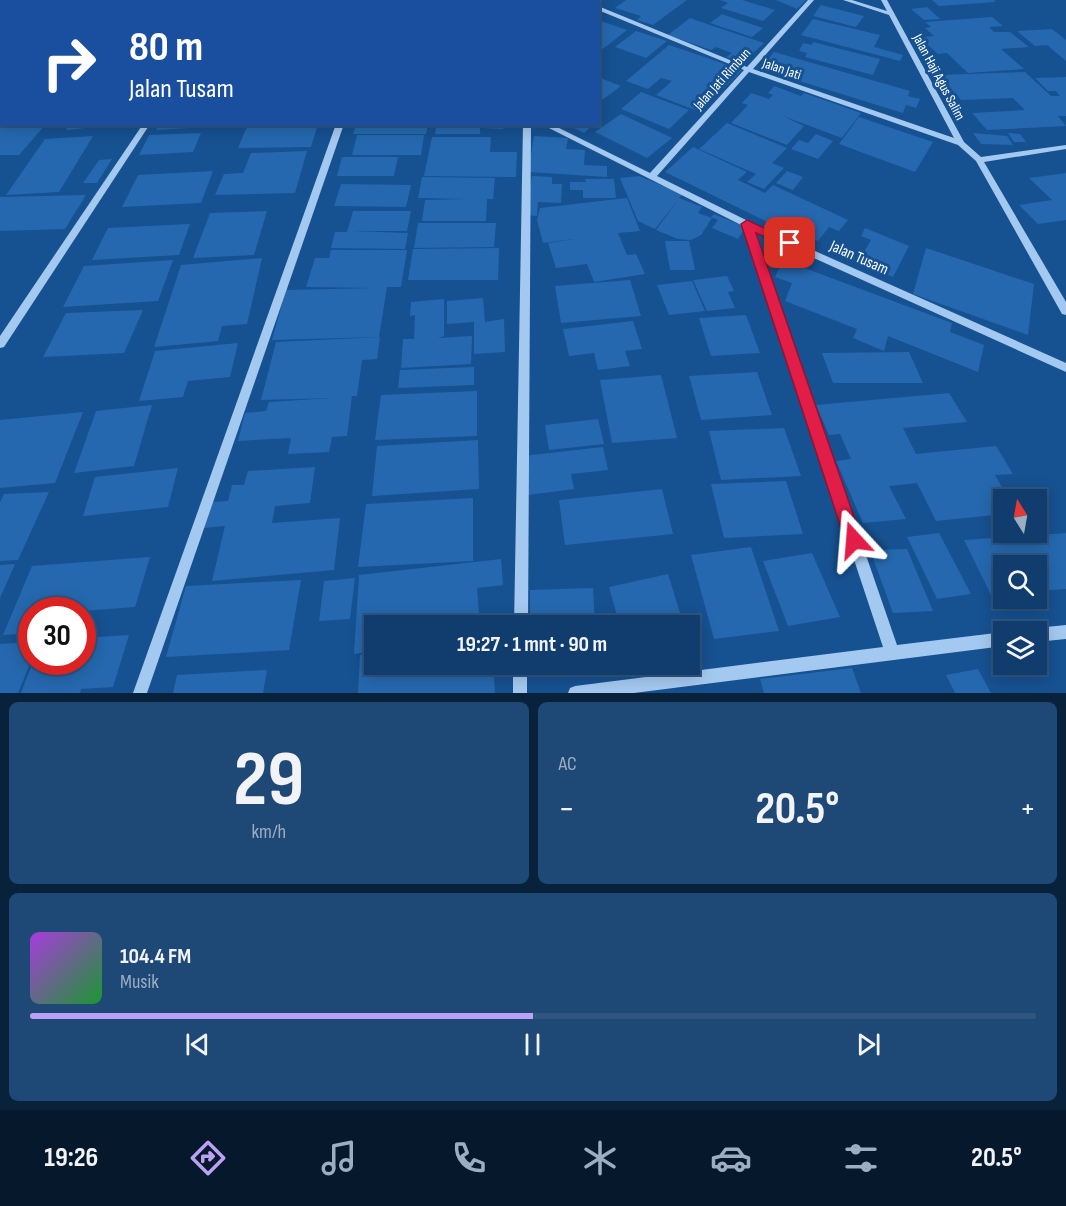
<!DOCTYPE html>
<html lang="id">
<head>
<meta charset="utf-8">
<style>
	body { margin:0; font-family:"Sofia Sans Condensed",sans-serif; background:#1e4875; color:#f1f3f6; height:100vh; display:flex; flex-direction:column; font-size:22px; white-space:nowrap }
	* { box-sizing:border-box; margin:0 }
	p { font-size:20px; color:#9caec2 }
	.icon { flex:none; width:33px; height:33px; fill:none; stroke:currentColor; stroke-width:2; stroke-linecap:round; stroke-linejoin:round }
	.map { position:relative; height:693px; overflow:hidden }
	.sheet { display:flex; flex-direction:column; gap:9px; padding:9px; background:#09223c; flex:1 }
	.sheet>* { flex:none }
	.banner { position:absolute; left:0px; top:0px; width:600px; height:126px; box-shadow:0 3px 15px #0003,0 0 0 2px #305680; background:#1a4fa0; color:#fff; overflow:hidden }
	.needle { width:39px; rotate:349deg }
	.buttons { position:absolute; left:993px; top:489px; display:grid; gap:12px }
	.buttons a { display:grid; place-items:center; width:54px; height:54px; border-radius:0px; background:#103d6d; box-shadow:0 3px 15px #0003,0 0 0 2px #305680; font-size:30px }
	.speed { position:absolute; left:18px; top:597px; display:flex; gap:12px; font-size:30px; font-weight:700; text-align:center }
	.speed>* { display:grid; place-content:center; width:78px; height:78px; border-radius:50%; background:#103d6d; box-shadow:0 3px 15px #0003,0 0 0 2px #305680; line-height:1 }
	.speed .limit { border:9px solid #d22; background:#fff; color:#111 }
	.pin { position:absolute; display:grid; place-items:center; width:51px; height:51px; color:#fff; margin:-26px; border-radius:12px; box-shadow:0 3px 9px #0006 }
	.me { position:absolute; width:66px; margin:-33px; rotate:341deg; stroke-linejoin:round; filter:drop-shadow(0 0 4px #0008) }
	.turn { display:flex; align-items:center; gap:21px; height:126px; padding:0 30px; font-size:27px }
	.turn .icon { width:78px; height:78px; stroke-width:2.5 }
	.turn b { display:block; font-size:42px; line-height:51px }
	.big { font-size:45px; font-weight:700; line-height:1.1 }
	.sheet .widget { flex:1; display:flex; flex-direction:column; justify-content:center; gap:9px; min-width:0; padding:0 21px; border-radius:9px; background:#1e4875 }
	.sheet .dial { align-items:center; gap:0 }
	.dial b { font-size:78px; line-height:1 }
	.song { display:flex; align-items:center; gap:18px }
	.cover { width:72px; height:72px; border-radius:9px; background:linear-gradient(135deg,hsl(280 70% 55%),hsl(130 70% 35%)) }
	.played { height:6px; border-radius:3px; background:linear-gradient(90deg,#bca0f2 50%,#305680 50%) }
	.keys { display:flex; justify-content:space-around; direction:ltr }
	.heat { display:flex; justify-content:space-between; align-items:center; font-size:33px; direction:ltr }
	.sheet .tiles { flex:1; display:grid; gap:9px; grid-template-columns:1fr 1fr }
	.widget:last-child { grid-column:span 2 }
	.trip { position:absolute; left:364px; top:615px; width:336px; height:60px; border-radius:0px; background:#103d6d; box-shadow:0 3px 15px #0003,0 0 0 2px #305680; font-weight:700; line-height:60px; text-align:center }
	.tab-bar { display:flex; height:96px; justify-content:space-around; align-items:center; background:#06182c; color:#9caec2 }
	.tab-bar .icon { width:42px; height:42px }
	.tab-bar .current { color:#bca0f2 }
	.tab-bar b { font-size:27px; color:#f1f3f6 }
	.map>svg:first-child { display:block }
	.building { fill:#2568af }
	.lines { fill:none; stroke-linecap:round; stroke-linejoin:round }
	.minor { fill:#a4c9f0; fill-rule:evenodd }
	.rail { stroke:#fff; stroke-width:3; stroke-dasharray:7 3; stroke-linecap:butt }
	.route { fill:#e11d48; stroke:#92132f; stroke-width:1.5 }
	.labels { text-anchor:middle; dominant-baseline:central; stroke-width:6; stroke-linejoin:round; paint-order:stroke }
	.far-street-label { font-size:14px; fill:#fff; stroke:#165191 }
	.street-label { font-size:16px; fill:#fff; stroke:#165191 }
</style>
</head>
<body>
<div class="map">
<svg width="1066" height="693" viewBox="0 0 1066 693">
	<rect width="100%" height="100%" fill="#165191"/>
	<g class="building">
		<path d="M626 0H687L653 25 637 20 641 16 615 8Z"/>
		<path d="M742 0 775 10 763 21 721 8 728 3 720 0Z"/>
		<path d="M776 0H806L797 9Z"/>
		<path d="M932 0H994L996 2 939 6Z"/>
		<path d="M821 5 864 16 856 27 813 16Z"/>
		<path d="M927 7 940 19 924 20 911 9Z"/>
		<path d="M722 14 733 18 763 28 752 37 710 23Z"/>
		<path d="M992 17 1003 26 989 27 994 32H1010L1029 47 1001 49 1024 69 968 73 947 53 938 54 928 45H921L913 38 934 36 925 28 931 27 925 22Z"/>
		<path d="M690 18 710 25 764 43 742 63 726 57 732 53 716 47 711 50 668 35Z"/>
		<path d="M813 19 880 35 874 47 903 55 900 61 801 35Z"/>
		<path d="M598 20 627 30 608 45 601 42 608 45 598 52Z"/>
		<path d="M1052 29 1066 40V61L1047 45 1035 46 1017 31Z"/>
		<path d="M636 31 667 41 646 58 615 47Z"/>
		<path d="M813 42 880 59 873 75 805 57 807 53 799 51 803 43 812 45Z"/>
		<path d="M669 45 690 52 742 70 700 112 656 95 672 81 661 78 648 89 626 81Z"/>
		<path d="M774 52 910 91 908 96 920 99 916 108 906 105 903 113 760 69Z"/>
		<path d="M1025 72 1051 96H1060L1056 91H1048L1035 78 1066 77V116H1058L1066 126 987 130 972 113 1025 110 1013 98 961 100 939 75Z"/>
		<path d="M598 77 621 86 598 103Z"/>
		<path d="M774 86 801 96 804 93 861 113 842 138 783 116 804 126 787 145 731 123 748 105 742 103 751 93 769 99 773 95 768 93Z"/>
		<path d="M641 92 689 110 669 129 621 109Z"/>
		<path d="M621 114 672 138 647 158 595 132Z"/>
		<path d="M859 117 933 142 915 172 839 144Z"/>
		<path d="M727 123 787 148 772 163 784 168 764 189 747 182 756 174 699 149Z"/>
		<path d="M0 124H46L19 155H0Z"/>
		<path d="M68 124H105V126L66 130Z"/>
		<path d="M159 124H222V126L156 130Z"/>
		<path d="M248 124H318L311 147 238 148Z"/>
		<path d="M356 124H428L426 134H353Z"/>
		<path d="M437 124H503V129L480 128V134H435Z"/>
		<path d="M566 124H594L584 133Z"/>
		<path d="M201 133 193 152 139 155 149 135Z"/>
		<path d="M973 133 1007 136 1013 145 981 144Z"/>
		<path d="M1008 133 1020 134 1026 142H1014Z"/>
		<path d="M816 134 833 141 818 159 791 149 799 140 808 143Z"/>
		<path d="M357 135H424L421 155H352Z"/>
		<path d="M93 136 59 192 6 195 45 139Z"/>
		<path d="M534 136 568 138 566 149 585 150 584 165 607 166V177L528 172Z"/>
		<path d="M432 137H491L490 152H517L516 177 424 176Z"/>
		<path d="M693 147 747 172 738 180 765 193 773 185 848 220 839 231 829 227 818 241 789 227 786 231 665 172Z"/>
		<path d="M307 151 295 193 215 195 224 174 243 173 251 153Z"/>
		<path d="M342 157H398L394 176H337Z"/>
		<path d="M112 159 97 183H83L99 160Z"/>
		<path d="M213 171 201 203 122 207 138 175Z"/>
		<path d="M787 171 803 177 793 190 776 183Z"/>
		<path d="M1066 173V220L1038 224 1019 205 1052 200 1029 178Z"/>
		<path d="M532 176 552 177V184H562L561 203 538 202 537 216 527 215Z"/>
		<path d="M639 176 683 194 679 198 702 207 698 213 712 218 701 235 691 240 678 239 656 230 678 200 655 229 638 221 620 178Z"/>
		<path d="M422 177 495 178 493 199H487L486 221H422L425 200 465 199 418 198Z"/>
		<path d="M585 179H614L616 198H583V190H570V182H586Z"/>
		<path d="M341 184 411 185 406 207 334 206Z"/>
		<path d="M86 195 65 229 0 231V197Z"/>
		<path d="M627 198 640 231 618 233 627 255 636 254 645 274 594 282 587 264 556 268 548 243 574 239 543 243 537 220 540 208Z"/>
		<path d="M267 211 254 255 193 258 210 213Z"/>
		<path d="M353 211H411L407 231H352L408 233 405 249 331 248 335 232H347Z"/>
		<path d="M714 214 745 227 738 239 712 228 718 220 711 217Z"/>
		<path d="M418 223H496L494 247 414 248Z"/>
		<path d="M190 224 179 255 92 260 108 228Z"/>
		<path d="M865 228 909 246 893 277 849 258 854 250 863 254 871 240 861 236Z"/>
		<path d="M665 241H689L695 270H670Z"/>
		<path d="M772 241 787 247 779 261 764 255Z"/>
		<path d="M499 248 498 280H408L413 249Z"/>
		<path d="M926 248 1034 284 1028 335 913 294Z"/>
		<path d="M331 250H407L401 287H387L379 337 272 340 286 290 374 288 306 287 315 258H329Z"/>
		<path d="M262 258 247 324 222 326 218 341 154 347 181 265Z"/>
		<path d="M173 260 158 301 63 307 84 266Z"/>
		<path d="M783 260 952 323 950 332 984 345 978 372 888 336 884 351 853 338 857 329 785 301 792 283 775 277Z"/>
		<path d="M727 276 734 291 728 292 735 308 707 311 693 280Z"/>
		<path d="M630 280 641 316 561 323 555 286Z"/>
		<path d="M692 281 705 311 669 315 657 285Z"/>
		<path d="M483 298 485 322 504 319 505 352 474 354V322L447 324V301Z"/>
		<path d="M444 299V336L438 338 472 336 471 364 401 368 403 339H414L415 315 410 316 411 302Z"/>
		<path d="M143 310 124 353 43 357 66 313Z"/>
		<path d="M746 315 760 353 711 356 699 318Z"/>
		<path d="M633 321 642 349 625 351 630 366 598 370 594 353 569 356 563 329Z"/>
		<path d="M380 337 377 359 362 360 357 396H352L347 436 332 437 329 452 288 454 291 438 238 441 245 413 266 411 269 402 332 398 261 400 276 342Z"/>
		<path d="M238 343 230 377 188 381 183 397 139 401 155 351Z"/>
		<path d="M909 352 923 383H833L822 353Z"/>
		<path d="M474 367V385L398 388 400 370Z"/>
		<path d="M757 372 772 415 701 420 689 376Z"/>
		<path d="M661 375 677 438 612 443 600 380Z"/>
		<path d="M477 391V436L375 440 381 395Z"/>
		<path d="M949 393 967 422 903 428 916 454 996 446 1013 474 995 475 1009 500H1004V514L936 521 917 483 889 486 906 519 863 523 836 461 851 459 840 434 829 435 816 405Z"/>
		<path d="M152 405 134 466 74 473 96 411Z"/>
		<path d="M83 412 55 483 0 488V420Z"/>
		<path d="M598 419 604 444 549 450 545 425Z"/>
		<path d="M784 428 801 476 721 480 709 431Z"/>
		<path d="M478 440 479 489 372 496 377 446Z"/>
		<path d="M603 447 608 470 571 474 574 489 528 495 523 456Z"/>
		<path d="M315 467 310 503 275 506 272 523 340 518 334 570 212 581 225 526 203 528 210 502 228 501 232 485H244L248 471Z"/>
		<path d="M178 468 168 507 83 516 95 477Z"/>
		<path d="M786 481 803 534 724 538 711 484Z"/>
		<path d="M662 489 673 534 565 545 559 500Z"/>
		<path d="M49 492 18 560 0 561V502L4 494Z"/>
		<path d="M473 498V561L358 567 366 504Z"/>
		<path d="M939 533 971 594 937 599 907 537Z"/>
		<path d="M1066 533V589L1036 591V566H1004V594L991 595 964 540Z"/>
		<path d="M751 547 779 631 714 639 691 555Z"/>
		<path d="M907 549 933 611 893 613 870 550Z"/>
		<path d="M812 553 840 617 788 626 763 561Z"/>
		<path d="M150 557 135 607 82 611 32 610V633L3 635 32 566Z"/>
		<path d="M501 559 503 585 477 588 480 626H375V651L354 654 359 575Z"/>
		<path d="M15 564 0 598V565Z"/>
		<path d="M668 574 684 626H620L609 587Z"/>
		<path d="M355 578 350 619 319 621 324 581Z"/>
		<path d="M301 580 289 650 166 657 186 586Z"/>
		<path d="M593 588 595 626H530V590Z"/>
		<path d="M129 635 113 687 81 689 80 693H21L33 662H82V638Z"/>
		<path d="M32 642V659L18 693H0V644Z"/>
		<path d="M375 653V664H467V670L493 667 495 693H358L360 655Z"/>
		<path d="M531 664H598L599 675 532 677Z"/>
		<path d="M852 668 861 693H764L760 679Z"/>
		<path d="M978 669 991 693H955L946 675Z"/>
		<path d="M267 670 263 693H173L177 675Z"/>
	</g>
	<g class="lines">
		<g class="minor">
			<path d="M58 0H64L57 2Z"/>
			<path d="M227 0H233L226 2Z"/>
			<path d="M287 0H294L296 2H288Z"/>
			<path d="M393 0H400L391 2Z"/>
			<path d="M573 0 584 2H574Z"/>
			<path d="M808 0H814L753 69 954 138 889 15 843 0H852L887 11 881 0H887L964 142 981 157 1066 145V149L984 162 1066 302V315L1062 314 976 161 958 145 749 72 657 176 750 222 1066 363V372L754 231 897 645 1004 632V646L634 693H568L570 688 575 686 883 647 743 226 541 124H551L650 173 744 70 598 10V6L747 67Z"/>
			<rect x="0" y="53" width="2" height="6"/>
			<path d="M143 124H150L4 347 0 348V336Z"/>
			<path d="M336 124H344L147 693H133Z"/>
			<path d="M523 124H531L528 626H514Z"/>
			<path d="M1066 625V639L1036 642V632H1030L1036 628Z"/>
			<rect x="513" y="664" width="14" height="29"/>
		</g>
		<g class="rail">
			<path d="M34 2 36 0"/>
			<path d="M0 31 2 29"/>
		</g>
	</g>
	<path class="route" d="M747 220 796 243 790 248 756 233 862 540 859 546 854 548 848 546 845 540 741 224Z"/>
	<g class="labels">
		<g class="far-street-label">
			<text transform="translate(782 69) rotate(19)">Jalan Jati</text>
			<text transform="translate(939 77) rotate(62)">Jalan Haji Agus Salim</text>
			<text transform="translate(722 79) rotate(-48)">Jalan Jati Rimbun</text>
		</g>
		<g class="street-label">
			<text transform="translate(859 258) rotate(24)">Jalan Tusam</text>
		</g>
	</g>
</svg>
<div class="buttons">
<a><svg class="needle" viewBox="-14 -14 28 28"><path d="M0-13l5 13h-10z" fill="#e53935"/><path d="M0 13l5-13h-10z" fill="#9caec2"/></svg></a>
<a><svg class="icon" aria-label="search" viewBox="0 0 24 24"><circle cx="10" cy="10" r="6"/><path d="M15 15l6 6"/></svg></a>
<a><svg class="icon" aria-label="layers" viewBox="0 0 24 24"><path d="M12 4l9 5-9 5-9-5zM3 14l9 5 9-5"/></svg></a>
</div>
<div class="speed"><div class="limit">30</div></div>
<div class="pin" style="left:790px;top:243px;background:#d93025"><svg class="icon" aria-label="arrive" viewBox="0 0 24 24"><path d="M6 21V4h12l-3 4 3 4H6"/></svg></div>
<svg class="me" style="left:854px;top:540px" viewBox="-20 -20 40 40"><path d="M0-17L14 15 0 8-14 15z" fill="#e11d48" stroke="#fff" stroke-width="4"/></svg>
<div class="trip">19:27 · 1 mnt · 90 m</div>
<div class="banner">
<div class="turn"><svg class="icon" aria-label="right" viewBox="0 0 24 24"><path d="M7 20v-9h11M14 6l5 5-5 5"/></svg><div><b>80 m</b>Jalan Tusam</div></div>
</div>
</div>
<section class="sheet">
<div class="tiles">
<div class="widget dial"><b>29</b><p>km/h</p></div>
<div class="widget"><p>AC</p>
<div class="heat"><a>−</a><b class="big">20.5°</b><a>+</a></div>
</div>
<div class="widget">
<div class="song"><i class="cover"></i><div><b>104.4 FM</b><p>Musik</p></div></div>
<div class="played"></div>
<div class="keys"><svg class="icon" aria-label="previous" viewBox="0 0 24 24"><path d="M18 5L8 12l10 7zM5 5v14"/></svg><svg class="icon" aria-label="pause" viewBox="0 0 24 24"><path d="M8 5v14M16 5v14"/></svg><svg class="icon" aria-label="next" viewBox="0 0 24 24"><path d="M6 5l10 7-10 7zM19 5v14"/></svg></div>
</div>
</div>
</section>
<nav class="tab-bar">
<b>19:26</b>
<svg class="icon current" aria-label="directions" viewBox="0 0 24 24"><path d="M12 3l9 9-9 9-9-9zM9 14v-3h6M13 9l2 2-2 2"/></svg>
<svg class="icon" aria-label="music" viewBox="0 0 24 24"><path d="M9 18V5l10-2v13"/><circle cx="6" cy="18" r="3"/><circle cx="16" cy="16" r="3"/></svg>
<svg class="icon" aria-label="phone" viewBox="0 0 24 24"><path d="M5 4h4l2 5-3 2q2 4 5 5l2-3 5 2v4C11 20 4 13 5 4z"/></svg>
<svg class="icon" aria-label="climate" viewBox="0 0 24 24"><path d="M12 3v18M4 7l16 10M4 17L20 7"/></svg>
<svg class="icon" aria-label="car" viewBox="0 0 24 24"><path d="M5 17H2v-5l4-1 3-4h7l3 4 3 1v5h-3M9 17h6M6 11h13"/><circle cx="7" cy="17" r="2"/><circle cx="17" cy="17" r="2"/></svg>
<svg class="icon" aria-label="filters" viewBox="0 0 24 24"><path d="M4 7h16M4 17h16"/><circle cx="9" cy="7" r="2"/><circle cx="15" cy="17" r="2"/></svg>
<b>20.5°</b>
</nav>
</body>
</html>
